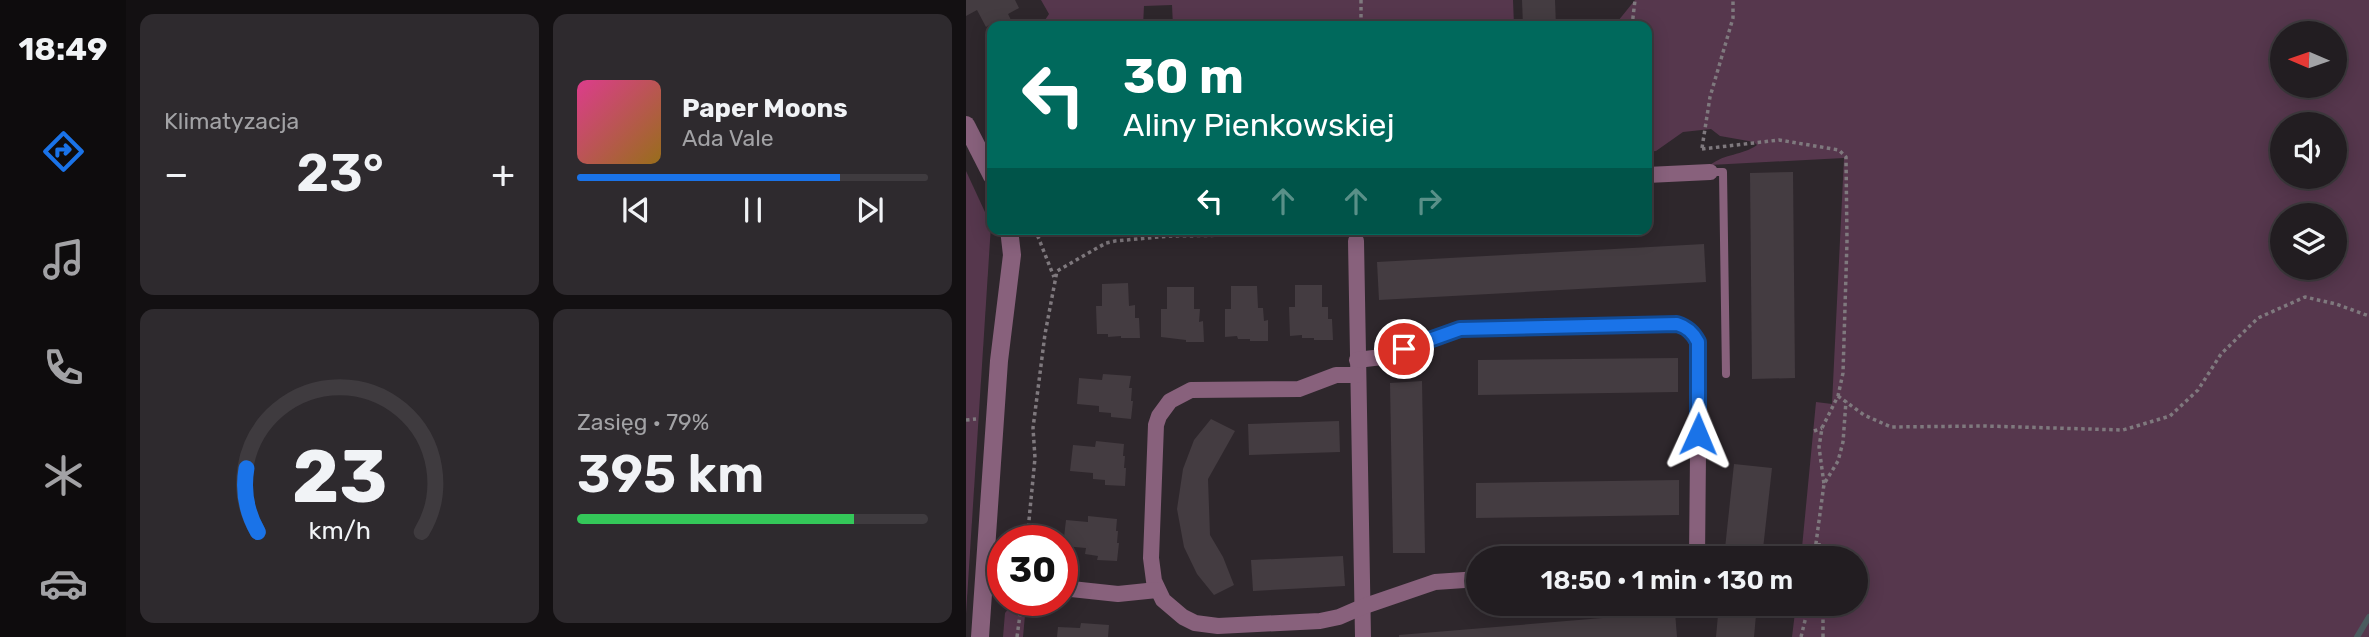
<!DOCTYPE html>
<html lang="pl">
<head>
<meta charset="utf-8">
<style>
	body { margin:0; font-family:Rubik,sans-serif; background:#2e2a2e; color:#f1f3f6; height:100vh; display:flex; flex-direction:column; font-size:26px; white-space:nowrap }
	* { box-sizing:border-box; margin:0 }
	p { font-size:23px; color:#a2a2a5 }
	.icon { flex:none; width:38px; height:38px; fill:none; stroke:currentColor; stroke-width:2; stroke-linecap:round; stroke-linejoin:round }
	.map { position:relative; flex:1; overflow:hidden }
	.side { display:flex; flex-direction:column; gap:14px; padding:14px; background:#131012; width:840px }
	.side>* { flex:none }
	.hud { position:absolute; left:21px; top:21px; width:665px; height:214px; border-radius:14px; box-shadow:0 4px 18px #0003,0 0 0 2px #3f3b3f; background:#00695c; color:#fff; overflow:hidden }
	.needle { width:46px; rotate:272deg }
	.buttons { position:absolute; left:1304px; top:21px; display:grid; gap:14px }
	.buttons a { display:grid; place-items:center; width:77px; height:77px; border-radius:50%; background:#221d21; box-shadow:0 4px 18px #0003,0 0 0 2px #3f3b3f; font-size:35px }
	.speed { position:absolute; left:21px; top:525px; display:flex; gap:14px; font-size:35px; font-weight:700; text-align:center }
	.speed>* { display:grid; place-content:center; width:91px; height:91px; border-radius:50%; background:#221d21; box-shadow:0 4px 18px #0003,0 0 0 2px #3f3b3f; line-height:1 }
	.speed .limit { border:10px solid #d22; background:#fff; color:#111 }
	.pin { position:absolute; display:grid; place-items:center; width:60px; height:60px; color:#fff; margin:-30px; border:4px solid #fff; border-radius:50%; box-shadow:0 2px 7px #0007 }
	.me { position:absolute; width:77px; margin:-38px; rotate:1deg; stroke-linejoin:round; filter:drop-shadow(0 0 5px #0008) }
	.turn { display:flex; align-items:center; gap:24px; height:147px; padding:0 21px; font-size:32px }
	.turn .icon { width:91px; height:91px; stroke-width:2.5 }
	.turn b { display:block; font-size:49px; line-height:60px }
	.lanes { display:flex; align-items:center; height:66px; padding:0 21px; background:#0003; justify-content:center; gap:35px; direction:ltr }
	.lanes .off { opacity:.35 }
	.big { font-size:52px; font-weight:600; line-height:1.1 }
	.side .card { flex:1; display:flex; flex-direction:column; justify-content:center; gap:10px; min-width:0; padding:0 24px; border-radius:14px; background:#2e2a2e }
	.side .dial { align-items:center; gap:0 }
	.dial svg { height:182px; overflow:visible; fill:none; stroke:#3f3b3f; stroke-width:7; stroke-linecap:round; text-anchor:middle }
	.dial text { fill:#f1f3f6; stroke:none }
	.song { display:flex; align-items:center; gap:21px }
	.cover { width:84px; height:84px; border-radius:10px; background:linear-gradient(135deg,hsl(330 70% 55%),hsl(40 70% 35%)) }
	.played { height:7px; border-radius:4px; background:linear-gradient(90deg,#1a73e8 75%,#3f3b3f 75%) }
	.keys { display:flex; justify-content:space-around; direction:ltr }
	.heat { display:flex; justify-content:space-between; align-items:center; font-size:38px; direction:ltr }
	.charge { height:10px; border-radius:5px; background:linear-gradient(90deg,#34c759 79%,#3f3b3f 0) }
	.side .tiles { flex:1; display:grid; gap:14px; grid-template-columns:repeat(2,1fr) }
	.trip { position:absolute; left:500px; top:546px; width:402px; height:70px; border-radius:35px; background:#221d21; box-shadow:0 4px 18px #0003,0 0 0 2px #3f3b3f; font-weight:600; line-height:70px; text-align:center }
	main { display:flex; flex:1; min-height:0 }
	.tab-bar { display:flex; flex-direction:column; width:126px; justify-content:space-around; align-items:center; background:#0e0c0d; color:#a2a2a5 }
	.tab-bar .icon { width:49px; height:49px }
	.tab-bar .active { color:#1a73e8 }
	.tab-bar b { font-size:32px; color:#f1f3f6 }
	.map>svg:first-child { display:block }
	.green { fill:#56374d; fill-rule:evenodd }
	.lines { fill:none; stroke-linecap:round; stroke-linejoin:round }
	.stream { stroke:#4a5b5e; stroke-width:6 }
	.building { fill:#443c41 }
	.path { stroke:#7f797e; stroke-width:3.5; stroke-dasharray:3.5 3.5; stroke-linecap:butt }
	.service { stroke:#88617c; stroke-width:8 }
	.minor { stroke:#88617c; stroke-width:16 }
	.tertiary { stroke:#88617c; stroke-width:18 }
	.route-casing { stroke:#114b97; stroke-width:18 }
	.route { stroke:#1a73e8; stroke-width:12 }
</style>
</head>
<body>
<main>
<nav class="tab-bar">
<b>18:49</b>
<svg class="icon active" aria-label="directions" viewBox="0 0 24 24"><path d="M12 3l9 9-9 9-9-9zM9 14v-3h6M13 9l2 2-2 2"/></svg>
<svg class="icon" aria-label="music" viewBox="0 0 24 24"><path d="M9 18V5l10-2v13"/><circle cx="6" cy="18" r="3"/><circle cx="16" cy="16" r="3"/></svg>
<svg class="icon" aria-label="phone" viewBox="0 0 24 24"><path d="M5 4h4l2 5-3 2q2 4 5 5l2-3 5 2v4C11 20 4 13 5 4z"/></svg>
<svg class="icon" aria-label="climate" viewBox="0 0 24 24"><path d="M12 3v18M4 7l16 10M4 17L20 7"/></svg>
<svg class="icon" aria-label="car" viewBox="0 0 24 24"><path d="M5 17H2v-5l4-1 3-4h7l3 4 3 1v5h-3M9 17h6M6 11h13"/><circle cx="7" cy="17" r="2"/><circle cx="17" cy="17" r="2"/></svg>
</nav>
<section class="side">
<div class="tiles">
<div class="card"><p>Klimatyzacja</p>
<div class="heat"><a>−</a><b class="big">23°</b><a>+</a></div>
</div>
<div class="card">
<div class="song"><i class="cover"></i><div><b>Paper Moons</b><p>Ada Vale</p></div></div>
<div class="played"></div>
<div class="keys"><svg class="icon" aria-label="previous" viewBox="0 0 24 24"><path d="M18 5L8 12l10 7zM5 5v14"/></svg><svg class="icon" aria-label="pause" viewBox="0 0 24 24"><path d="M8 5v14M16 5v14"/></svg><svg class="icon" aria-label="next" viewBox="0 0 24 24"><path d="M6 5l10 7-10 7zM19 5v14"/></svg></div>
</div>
<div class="card dial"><svg viewBox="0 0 100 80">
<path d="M14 69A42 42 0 1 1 86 69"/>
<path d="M14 69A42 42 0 0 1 9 41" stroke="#1a73e8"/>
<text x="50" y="56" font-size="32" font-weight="700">23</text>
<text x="50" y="72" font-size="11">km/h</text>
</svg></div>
<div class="card"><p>Zasięg · 79%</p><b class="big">395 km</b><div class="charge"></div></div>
</div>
</section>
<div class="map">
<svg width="1403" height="637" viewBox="0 0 1403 637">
	<rect width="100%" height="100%" fill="#2e272c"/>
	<g class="green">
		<path d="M75 0H547L548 26H207L206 5 178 6 177 26H75L83 14Z"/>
		<path d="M669 0H1403V637H826L830 604H891V558H835L850 402 866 404 878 158 744 165C760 153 775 156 791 145L788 142 754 136 745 129 717 132 690 151 681 152V26H648ZM1316 33H1368V86H1316ZM1316 124H1368V177H1316ZM1316 215H1368V268H1316Z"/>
		<path d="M0 171 25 225 0 614Z"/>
		<path d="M47 603 60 604 57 637H37L39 613Z"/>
	</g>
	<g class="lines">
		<path class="stream" d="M1391 637 1403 617"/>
	</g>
	<g class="building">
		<path d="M0 0H49L53 8 42 14 48 26H26V32L23 25 20 27 11 10 0 16Z"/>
		<path d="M556 0H589L590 26H557Z"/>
		<path d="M827 172 829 378 786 379 784 173Z"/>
		<path d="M738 244 740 282 413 300 411 262Z"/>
		<path d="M162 283 163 306 169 305V318H173L174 338H155V336L142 337V334H131L130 306H136V284Z"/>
		<path d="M329 285H356V307H362V319H366L367 340H348V338H336V335L324 336 323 307H329Z"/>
		<path d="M265 286H291L292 308H297L298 321 302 320V341H284V339H272L271 336 259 337V309H265Z"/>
		<path d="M201 287H228V309H234L233 322 237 321 238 342H220V340L195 337V309H201Z"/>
		<path d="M712 358V392L512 395V360Z"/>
		<path d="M137 374 165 376 163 388H166L165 401H167L165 419 145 417V413L133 412V406L111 404 113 378 136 380Z"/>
		<path d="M456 381 459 553H427L424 383Z"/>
		<path d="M245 419 269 431 242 479 244 535 257 557 268 585 248 595 231 574 218 547 211 509 217 469 228 440Z"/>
		<path d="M373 421 374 452 283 455 282 424Z"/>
		<path d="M130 441 158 444 157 456H159L158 468H160L159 486 139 485V480L127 479V473L104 471 107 445 129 447Z"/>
		<path d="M768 464 806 468 796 558H758Z"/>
		<path d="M713 480V515L510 518V483Z"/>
		<path d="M122 516 151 519 150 531H152L151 543H153L151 561 131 560 132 556 119 554 120 548 97 546 100 520 122 522Z"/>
		<path d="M377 556 379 586 287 591 285 560Z"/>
		<path d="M753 604H791L788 637H750Z"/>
		<path d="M709 612 711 637H433V635Z"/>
		<path d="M115 623 143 625 142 637H91L92 627 114 628Z"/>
	</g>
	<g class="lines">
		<g class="path">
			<path d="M395 0V26"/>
			<path d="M666 26 669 0"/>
			<path d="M736 148 744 97 767 18V0"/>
			<path d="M736 149 813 140 873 150 880 157 881 241 877 373 872 396 856 428 853 447 858 484"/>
			<path d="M69 229 88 277"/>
			<path d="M872 396 898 415 925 427 1019 426 1157 430 1204 416 1232 390 1255 354 1292 318 1339 297 1370 304 1403 316"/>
			<path d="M0 420 10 419"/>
			<path d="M848 431 856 428"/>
			<path d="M61 541 69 458 67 428 79 334 91 271 140 243 149 241 204 236 335 234 364 229"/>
			<path d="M853 543 854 558"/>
			<path d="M848 558 858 484 872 461 877 442 880 401"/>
			<path d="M51 637 56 600"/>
			<path d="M835 637 843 604"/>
			<path d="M857 637V604"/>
		</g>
		<g class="service">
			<path d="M744 172H757L760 374"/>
			<path d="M731 604V612"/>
		</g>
		<g class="minor">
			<path d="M681 175 744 172"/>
			<path d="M390 241 397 637"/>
			<path d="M391 360 416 357 494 329 711 324C725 329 731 336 733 351L731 558"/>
			<path d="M391 375H370L333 389 225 390 204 401 193 416 190 425 185 558 188 581 197 600 217 617 229 623 252 626 354 621 373 617 396 607 469 582 513 579"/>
			<path d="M18 581 37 582"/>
			<path d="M96 588 152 594 191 590"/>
		</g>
		<g class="tertiary">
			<path d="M0 125 26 176"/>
			<path d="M14 637 33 361 46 255 43 229"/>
		</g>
	</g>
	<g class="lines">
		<g class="route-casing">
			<path id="route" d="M438 349 494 329 711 324C721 327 727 332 732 342V434"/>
		</g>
		<use href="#route" class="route"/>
	</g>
</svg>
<div class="buttons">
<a><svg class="needle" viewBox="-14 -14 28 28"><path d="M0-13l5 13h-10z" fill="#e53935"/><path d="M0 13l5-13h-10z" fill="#a2a2a5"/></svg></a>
<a><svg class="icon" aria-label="sound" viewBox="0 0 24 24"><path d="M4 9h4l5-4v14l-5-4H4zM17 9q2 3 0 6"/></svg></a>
<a><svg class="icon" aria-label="layers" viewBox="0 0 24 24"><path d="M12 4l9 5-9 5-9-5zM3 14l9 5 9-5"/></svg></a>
</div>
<div class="speed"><div class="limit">30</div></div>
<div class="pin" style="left:438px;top:349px;background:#d93025"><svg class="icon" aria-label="arrive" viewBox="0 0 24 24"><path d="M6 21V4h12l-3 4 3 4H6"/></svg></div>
<svg class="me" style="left:732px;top:434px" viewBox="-20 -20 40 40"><path d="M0-17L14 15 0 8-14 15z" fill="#1a73e8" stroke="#fff" stroke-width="4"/></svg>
<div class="trip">18:50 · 1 min · 130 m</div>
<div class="hud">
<div class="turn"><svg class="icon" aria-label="left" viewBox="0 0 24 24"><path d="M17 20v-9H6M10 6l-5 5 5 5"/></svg><div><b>30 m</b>Aliny Pienkowskiej</div></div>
<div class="lanes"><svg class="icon" aria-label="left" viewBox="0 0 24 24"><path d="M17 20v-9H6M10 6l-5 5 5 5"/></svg><svg class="icon off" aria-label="ahead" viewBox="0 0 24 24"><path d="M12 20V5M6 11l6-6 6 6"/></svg><svg class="icon off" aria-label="ahead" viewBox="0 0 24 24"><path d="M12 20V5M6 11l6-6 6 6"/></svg><svg class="icon off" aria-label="right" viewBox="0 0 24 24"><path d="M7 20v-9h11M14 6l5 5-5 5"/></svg></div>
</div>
</div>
</main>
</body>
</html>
